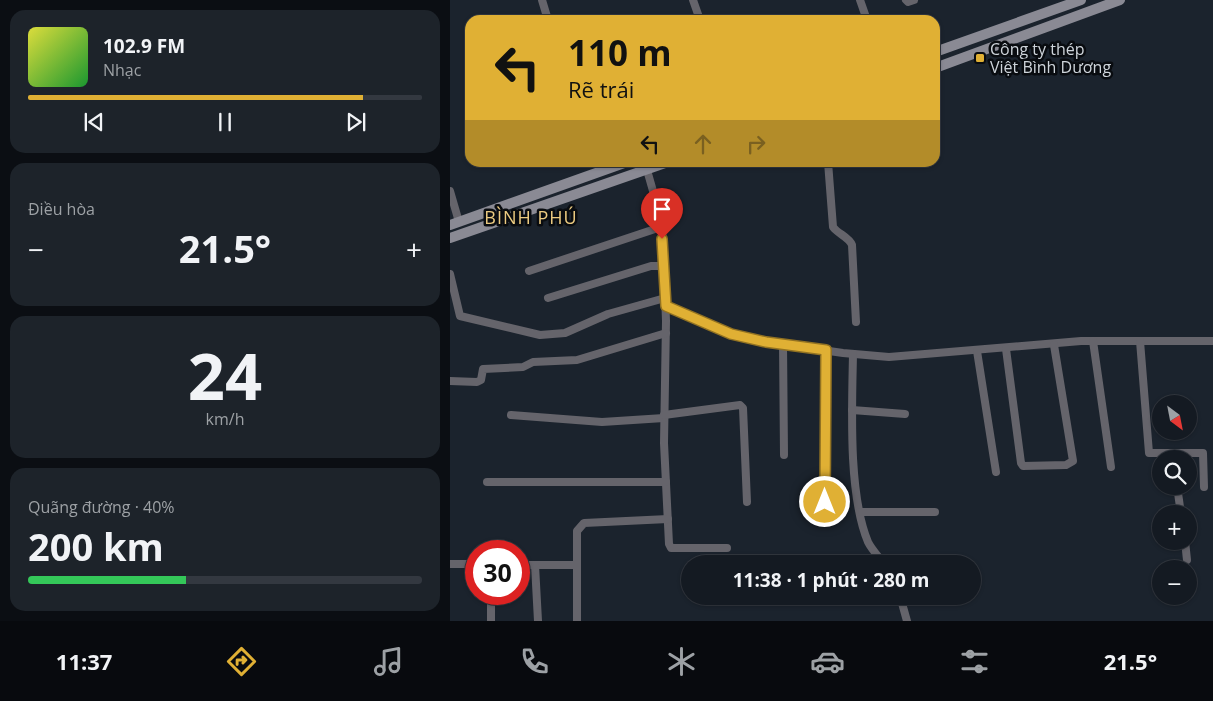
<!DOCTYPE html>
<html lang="vi">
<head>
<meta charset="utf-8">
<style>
	body { margin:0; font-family:"Open Sans",sans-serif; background:#1d232a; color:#f1f3f6; height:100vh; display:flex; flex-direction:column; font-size:19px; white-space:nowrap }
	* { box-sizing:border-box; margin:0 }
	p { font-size:16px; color:#9da1a5 }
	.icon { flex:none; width:28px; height:28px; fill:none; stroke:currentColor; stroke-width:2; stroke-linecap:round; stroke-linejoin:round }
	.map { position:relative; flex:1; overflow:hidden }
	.sheet { display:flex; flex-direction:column; gap:10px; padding:10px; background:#0b0e13; width:450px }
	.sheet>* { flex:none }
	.banner { position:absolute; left:15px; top:15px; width:475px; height:152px; border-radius:15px; box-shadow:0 1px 4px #0004,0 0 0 1px #333840; background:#e0b034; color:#111; overflow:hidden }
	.needle { width:32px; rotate:148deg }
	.controls { position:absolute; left:702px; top:395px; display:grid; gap:10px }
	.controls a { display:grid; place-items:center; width:45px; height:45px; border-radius:50%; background:#141a22; box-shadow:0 1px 4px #0004,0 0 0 1px #333840; font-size:25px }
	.speed { position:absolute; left:15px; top:540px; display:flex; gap:10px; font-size:25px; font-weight:700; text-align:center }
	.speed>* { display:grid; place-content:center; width:65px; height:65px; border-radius:50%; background:#141a22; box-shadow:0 1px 4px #0004,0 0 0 1px #333840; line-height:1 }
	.speed .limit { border:8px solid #d22; background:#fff; color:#111 }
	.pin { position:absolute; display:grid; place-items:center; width:42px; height:42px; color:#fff; margin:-51px -21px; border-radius:50% 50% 50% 0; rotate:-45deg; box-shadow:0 0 5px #0007 }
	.pin .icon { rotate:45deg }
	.me { position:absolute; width:55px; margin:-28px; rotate:0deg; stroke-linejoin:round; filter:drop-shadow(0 0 4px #0008) }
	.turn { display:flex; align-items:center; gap:18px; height:105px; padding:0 20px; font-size:22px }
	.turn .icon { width:65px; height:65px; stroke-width:2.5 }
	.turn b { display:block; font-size:35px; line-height:42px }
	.lanes { display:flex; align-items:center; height:48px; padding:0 20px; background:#0003; justify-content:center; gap:25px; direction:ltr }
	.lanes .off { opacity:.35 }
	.big { font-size:38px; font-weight:700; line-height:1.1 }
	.sheet .card { flex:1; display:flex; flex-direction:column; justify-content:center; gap:8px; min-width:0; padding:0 18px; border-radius:15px; background:#1d232a }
	.sheet .dial { align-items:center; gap:0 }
	.dial b { font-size:65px; line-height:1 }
	.song { display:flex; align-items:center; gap:15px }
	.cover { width:60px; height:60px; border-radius:8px; background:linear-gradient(135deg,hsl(60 70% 55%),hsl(130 70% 35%)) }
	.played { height:5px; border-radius:2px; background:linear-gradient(90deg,#e0b034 85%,#333840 85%) }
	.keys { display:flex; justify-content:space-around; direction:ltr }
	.heat { display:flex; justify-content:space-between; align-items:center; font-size:28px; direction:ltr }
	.charge { height:8px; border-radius:4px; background:linear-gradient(90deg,#34c759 40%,#333840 0) }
	.trip { position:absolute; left:231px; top:555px; width:300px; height:50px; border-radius:25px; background:#141a22; box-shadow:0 1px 4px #0004,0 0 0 1px #333840; font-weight:700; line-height:50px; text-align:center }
	.tab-bar { display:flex; height:80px; justify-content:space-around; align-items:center; background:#080a0e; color:#9da1a5 }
	.tab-bar .icon { width:35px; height:35px }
	.tab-bar .on { color:#e0b034 }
	.tab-bar b { font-size:22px; color:#f1f3f6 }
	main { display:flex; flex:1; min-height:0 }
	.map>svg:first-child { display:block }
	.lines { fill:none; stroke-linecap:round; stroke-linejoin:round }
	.street { stroke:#65646b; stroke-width:8 }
	.secondary { stroke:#8a8a94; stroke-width:10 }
	.route-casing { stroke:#927222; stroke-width:12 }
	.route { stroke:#e0b034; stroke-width:9 }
	.poi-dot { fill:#e0b034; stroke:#090c10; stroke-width:2 }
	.labels { text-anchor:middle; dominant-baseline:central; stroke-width:5; stroke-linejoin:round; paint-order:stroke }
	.poi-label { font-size:16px; fill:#ced4da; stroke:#090c10; text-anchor:start }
	.neighbourhood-label { font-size:18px; letter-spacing:1px; fill:#eccb81; stroke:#090c10 }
</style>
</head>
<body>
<main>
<section class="sheet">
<div class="card">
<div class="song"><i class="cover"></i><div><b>102.9 FM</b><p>Nhạc</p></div></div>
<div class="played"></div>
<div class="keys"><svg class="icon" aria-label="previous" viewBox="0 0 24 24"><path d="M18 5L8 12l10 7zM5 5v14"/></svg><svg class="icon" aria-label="pause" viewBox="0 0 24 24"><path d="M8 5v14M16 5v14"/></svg><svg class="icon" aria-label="next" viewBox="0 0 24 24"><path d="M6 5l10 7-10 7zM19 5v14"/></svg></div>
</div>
<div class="card"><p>Điều hòa</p>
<div class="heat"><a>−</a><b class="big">21.5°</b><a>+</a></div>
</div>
<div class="card dial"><b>24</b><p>km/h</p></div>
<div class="card"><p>Quãng đường · 40%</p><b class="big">200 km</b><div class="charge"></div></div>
</section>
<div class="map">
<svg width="763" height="621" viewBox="0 0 763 621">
	<rect width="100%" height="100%" fill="#1b232d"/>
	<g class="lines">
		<g class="street">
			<path d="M92 0 98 20"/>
			<path d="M243 0 250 20"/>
			<path d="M410 0 417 20"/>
			<path d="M456 0 458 2 464 0"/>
			<path d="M378 162 383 227C388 234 399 237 402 245L406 322"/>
			<path d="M197 170 209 212 213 239 216 321 214 443 219 544 221 548H277"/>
			<path d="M0 191 9 222"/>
			<path d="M79 271 211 227"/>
			<path d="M0 274 10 316 90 335 115 333 158 314 215 298"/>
			<path d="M98 298 201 266H214"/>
			<path d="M216 306 281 334 316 342 393 353 439 357 631 341H763"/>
			<path d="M643 341 661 467"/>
			<path d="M690 341 699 453H753L754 487"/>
			<path d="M333 343 334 455"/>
			<path d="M556 349 571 463 573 466 616 465 623 461 604 345"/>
			<path d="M527 351 546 472"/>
			<path d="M403 354C402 407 398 494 418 542 422 550 429 557 434 564"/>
			<path d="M0 381 27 382 31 380 33 369 73 367 83 362 127 360 216 333"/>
			<path d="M402 410 455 414"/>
			<path d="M61 415 152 422 214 418"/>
			<path d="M214 415 290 405 293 408 297 502"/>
			<path d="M37 482H216"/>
			<path d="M727 486 731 514"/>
			<path d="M375 502 376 350"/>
			<path d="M410 512H485"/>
			<path d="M735 541 737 560"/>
			<path d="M0 564H26"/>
			<path d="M69 565H125"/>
			<path d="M85 565 88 621"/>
			<path d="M41 594V621"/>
			<path d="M450 596 457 621"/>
			<path d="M450 597 466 599 475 596"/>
			<path d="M127 621V531L134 523 218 519"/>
		</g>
		<g class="secondary">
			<path d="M485 52 631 0"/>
			<path d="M485 68 670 0"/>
			<path d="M0 225 177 162"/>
			<path d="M0 238 218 162"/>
		</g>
	</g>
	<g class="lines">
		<g class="route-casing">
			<path id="route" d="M212 239 216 306 281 334 316 342 376 350 375 502"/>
		</g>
		<use href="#route" class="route"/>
	</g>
	<rect class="poi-dot" x="525" y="53" width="10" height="10" rx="2.5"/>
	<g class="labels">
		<g class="poi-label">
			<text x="540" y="49">Công ty thép<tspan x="540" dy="18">Việt Bình Dương</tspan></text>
		</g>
		<g class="neighbourhood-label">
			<text x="81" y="217">BÌNH PHÚ</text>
		</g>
	</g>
</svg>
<div class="controls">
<a><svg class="needle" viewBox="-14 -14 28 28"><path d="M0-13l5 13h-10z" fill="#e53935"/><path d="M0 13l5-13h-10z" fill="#9da1a5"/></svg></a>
<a><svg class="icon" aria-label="search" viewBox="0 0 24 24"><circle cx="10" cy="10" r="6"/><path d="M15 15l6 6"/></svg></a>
<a>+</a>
<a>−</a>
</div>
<div class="speed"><div class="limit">30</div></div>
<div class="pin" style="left:212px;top:239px;background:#d93025"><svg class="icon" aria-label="arrive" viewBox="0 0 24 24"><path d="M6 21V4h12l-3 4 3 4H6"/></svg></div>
<svg class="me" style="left:375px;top:502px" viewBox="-20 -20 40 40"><circle r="17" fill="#e0b034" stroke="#fff" stroke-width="3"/><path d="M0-11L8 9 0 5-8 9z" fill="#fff"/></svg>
<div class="trip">11:38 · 1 phút · 280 m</div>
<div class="banner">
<div class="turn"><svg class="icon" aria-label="left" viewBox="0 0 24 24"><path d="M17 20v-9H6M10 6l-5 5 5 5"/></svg><div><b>110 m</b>Rẽ trái</div></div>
<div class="lanes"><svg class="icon" aria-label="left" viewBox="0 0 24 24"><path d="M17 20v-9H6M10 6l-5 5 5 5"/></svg><svg class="icon off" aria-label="ahead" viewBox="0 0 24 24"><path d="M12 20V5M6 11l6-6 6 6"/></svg><svg class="icon off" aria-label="right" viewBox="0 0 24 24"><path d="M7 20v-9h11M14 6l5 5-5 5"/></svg></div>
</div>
</div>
</main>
<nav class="tab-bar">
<b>11:37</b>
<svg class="icon on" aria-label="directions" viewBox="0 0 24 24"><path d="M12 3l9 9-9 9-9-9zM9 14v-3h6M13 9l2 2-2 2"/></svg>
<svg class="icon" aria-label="music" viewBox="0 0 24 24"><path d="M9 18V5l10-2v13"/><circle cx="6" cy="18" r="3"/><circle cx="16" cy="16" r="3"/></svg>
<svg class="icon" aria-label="phone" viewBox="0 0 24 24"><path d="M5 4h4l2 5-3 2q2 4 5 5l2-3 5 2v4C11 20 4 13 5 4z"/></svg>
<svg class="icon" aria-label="climate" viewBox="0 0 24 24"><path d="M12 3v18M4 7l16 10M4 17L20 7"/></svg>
<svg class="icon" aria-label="car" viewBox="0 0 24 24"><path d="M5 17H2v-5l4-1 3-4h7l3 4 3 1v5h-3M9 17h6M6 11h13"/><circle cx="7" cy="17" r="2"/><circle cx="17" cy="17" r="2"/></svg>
<svg class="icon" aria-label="filters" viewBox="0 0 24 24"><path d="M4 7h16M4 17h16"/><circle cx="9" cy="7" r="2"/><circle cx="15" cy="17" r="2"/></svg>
<b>21.5°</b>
</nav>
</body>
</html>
